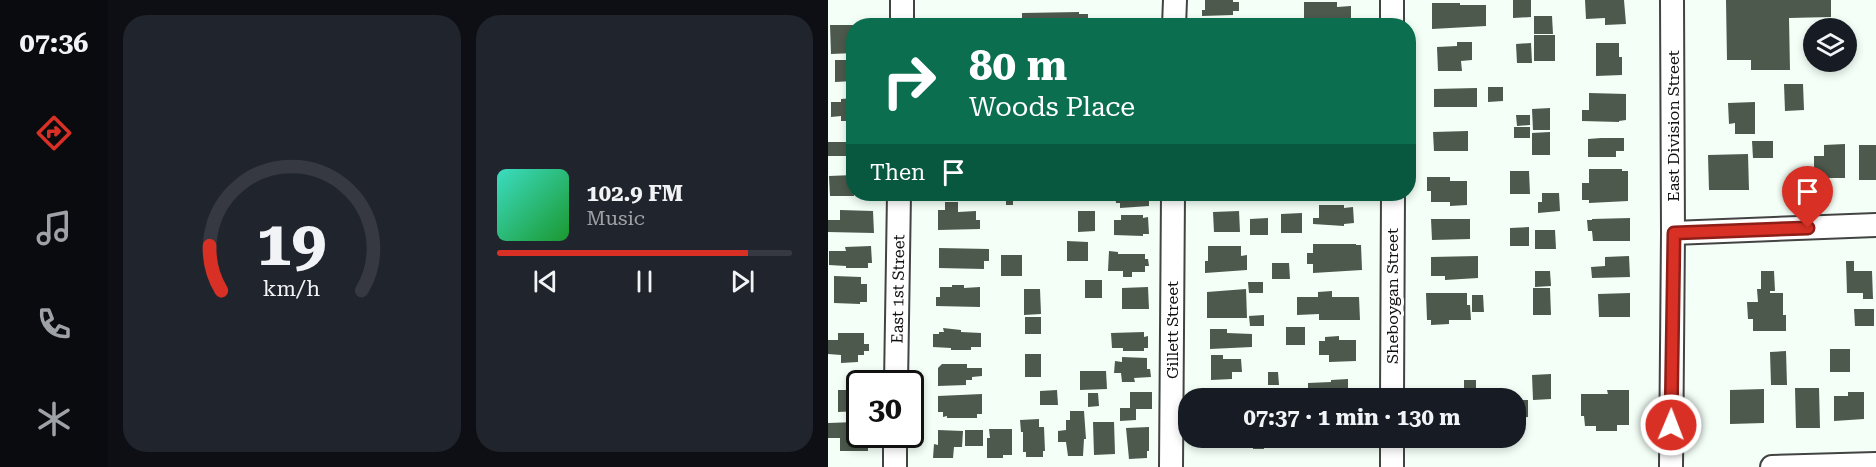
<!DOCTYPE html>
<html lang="en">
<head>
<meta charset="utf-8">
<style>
	body { margin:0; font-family:"Roboto Serif",serif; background:#20242c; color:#f1f3f6; height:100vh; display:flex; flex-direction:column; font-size:22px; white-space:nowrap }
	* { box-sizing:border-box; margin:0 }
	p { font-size:20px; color:#9ea1a6 }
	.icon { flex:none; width:33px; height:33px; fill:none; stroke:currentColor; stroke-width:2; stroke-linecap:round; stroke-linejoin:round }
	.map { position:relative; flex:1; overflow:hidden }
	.sheet { display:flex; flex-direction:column; gap:15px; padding:15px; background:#0d0f14; width:720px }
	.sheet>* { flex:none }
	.banner { position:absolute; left:18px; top:18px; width:570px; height:183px; border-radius:24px; box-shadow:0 3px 9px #0003; background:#0b6e4f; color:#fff; overflow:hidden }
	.tools { position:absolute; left:975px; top:18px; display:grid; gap:12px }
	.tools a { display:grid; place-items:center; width:54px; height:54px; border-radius:50%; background:#171b24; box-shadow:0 3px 9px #0003; font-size:30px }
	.speed { position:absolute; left:18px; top:370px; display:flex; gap:12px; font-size:30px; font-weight:700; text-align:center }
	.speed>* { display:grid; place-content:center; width:78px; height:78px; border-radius:50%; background:#171b24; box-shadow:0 3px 9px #0003; line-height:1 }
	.speed .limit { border:3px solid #111; border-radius:9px; background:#fff; color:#111 }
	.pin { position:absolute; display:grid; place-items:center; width:51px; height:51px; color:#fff; margin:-62px -26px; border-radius:50% 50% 50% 0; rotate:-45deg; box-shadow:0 0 6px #0007 }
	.pin .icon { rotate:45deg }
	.me { position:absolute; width:66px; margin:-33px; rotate:1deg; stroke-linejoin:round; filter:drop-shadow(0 0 4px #0008) }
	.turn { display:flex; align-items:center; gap:21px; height:126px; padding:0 24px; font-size:27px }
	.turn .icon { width:78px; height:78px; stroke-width:2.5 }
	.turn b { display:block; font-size:42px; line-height:51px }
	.then { display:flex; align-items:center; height:57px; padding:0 24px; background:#0003; gap:12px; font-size:22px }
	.sheet .card { flex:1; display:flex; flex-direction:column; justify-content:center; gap:9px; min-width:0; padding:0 21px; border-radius:24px; background:#20242c }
	.sheet .dial { align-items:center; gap:0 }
	.dial svg { height:156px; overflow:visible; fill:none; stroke:#363941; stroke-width:7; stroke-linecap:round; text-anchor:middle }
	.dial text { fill:#f1f3f6; stroke:none }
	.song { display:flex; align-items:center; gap:18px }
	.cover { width:72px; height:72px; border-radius:9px; background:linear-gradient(135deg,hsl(170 70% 55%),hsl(130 70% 35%)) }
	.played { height:6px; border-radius:3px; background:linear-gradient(90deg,#d93025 85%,#363941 85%) }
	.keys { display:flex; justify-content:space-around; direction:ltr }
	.sheet .tiles { flex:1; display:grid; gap:15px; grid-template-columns:repeat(2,1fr) }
	.trip { position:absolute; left:350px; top:388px; width:348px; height:60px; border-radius:24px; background:#171b24; box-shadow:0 3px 9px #0003; font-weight:700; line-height:60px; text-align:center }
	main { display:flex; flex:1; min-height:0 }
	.tab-bar { display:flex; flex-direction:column; width:108px; justify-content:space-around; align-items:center; background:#090b0e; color:#9ea1a6 }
	.tab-bar .icon { width:42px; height:42px }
	.tab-bar .on { color:#d93025 }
	.tab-bar b { font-size:27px; color:#f1f3f6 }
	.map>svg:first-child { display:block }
	.building { fill:#4d594c }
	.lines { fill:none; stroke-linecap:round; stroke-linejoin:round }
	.minor-casing { stroke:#434343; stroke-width:26 }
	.minor { stroke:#fff; stroke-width:22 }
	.route-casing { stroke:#8d1f18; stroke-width:15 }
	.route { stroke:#d93025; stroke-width:10 }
	.labels { text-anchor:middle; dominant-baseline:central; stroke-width:6; stroke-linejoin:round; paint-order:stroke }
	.street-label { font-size:16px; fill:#101010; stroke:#fff }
</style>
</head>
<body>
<main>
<nav class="tab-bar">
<b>07:36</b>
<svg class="icon on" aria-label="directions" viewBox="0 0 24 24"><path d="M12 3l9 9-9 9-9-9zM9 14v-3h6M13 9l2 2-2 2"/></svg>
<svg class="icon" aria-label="music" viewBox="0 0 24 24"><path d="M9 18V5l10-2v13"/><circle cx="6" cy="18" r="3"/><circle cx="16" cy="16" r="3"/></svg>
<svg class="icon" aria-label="phone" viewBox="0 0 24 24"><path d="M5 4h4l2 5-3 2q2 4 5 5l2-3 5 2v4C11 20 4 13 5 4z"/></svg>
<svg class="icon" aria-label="climate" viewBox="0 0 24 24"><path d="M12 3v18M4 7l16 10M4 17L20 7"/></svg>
</nav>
<section class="sheet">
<div class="tiles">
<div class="card dial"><svg viewBox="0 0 100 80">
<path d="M14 69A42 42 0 1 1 86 69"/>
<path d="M14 69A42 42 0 0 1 8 46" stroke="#d93025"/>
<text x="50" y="56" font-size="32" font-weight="700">19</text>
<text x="50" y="72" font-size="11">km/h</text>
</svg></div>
<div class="card">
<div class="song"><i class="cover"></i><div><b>102.9 FM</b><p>Music</p></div></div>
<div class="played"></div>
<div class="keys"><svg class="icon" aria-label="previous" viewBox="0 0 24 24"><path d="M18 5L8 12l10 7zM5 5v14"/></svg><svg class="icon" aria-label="pause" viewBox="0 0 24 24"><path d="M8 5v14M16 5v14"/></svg><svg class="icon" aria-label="next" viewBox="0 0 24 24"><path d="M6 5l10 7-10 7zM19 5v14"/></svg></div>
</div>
</div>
</section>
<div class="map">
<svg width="1048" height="467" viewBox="0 0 1048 467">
	<rect width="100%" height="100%" fill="#f3fff7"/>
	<g class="building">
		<path d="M377 0H405V2H411V11H405V15L374 16V10H377Z"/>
		<path d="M685 0H703V17L685 18Z"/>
		<path d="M757 0H796L798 24 777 25V18L758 19Z"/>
		<path d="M898 0H1003V17L961 18 962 70H923V60H899Z"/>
		<path d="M476 2H509V7L523 6V26H476Z"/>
		<path d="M604 3H632V5H658V26L604 29Z"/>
		<path d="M251 12V14H260V26H194V13Z"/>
		<path d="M706 16H724L725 34H706Z"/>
		<path d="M408 21V23H412V26H378L377 22Z"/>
		<rect x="30" y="23" width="20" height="3"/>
		<path d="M2 25H26V53L3 54Z"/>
		<rect x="706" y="35" width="21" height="26"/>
		<path d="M629 42H644V60L633 61 634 71H610L609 47 629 46Z"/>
		<path d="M703 43 704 63H689L688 44Z"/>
		<path d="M768 43H791V57H794V75L768 76Z"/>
		<path d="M7 60H26V81L7 82Z"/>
		<path d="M956 84H975L976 110 957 111Z"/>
		<path d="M660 87H675V101L660 102Z"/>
		<path d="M649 88V107H606V89Z"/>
		<path d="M761 93 798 94V120L791 121V122L754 121V110H761Z"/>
		<path d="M26 98V121H13V116L3 117V102H13V99Z"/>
		<path d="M927 102V134H907V123L901 124 900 103Z"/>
		<path d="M722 108V130H705L704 109Z"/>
		<path d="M688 115H702V125L689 126Z"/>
		<rect x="686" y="127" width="16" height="11"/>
		<path d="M640 131V151H606L605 132Z"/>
		<path d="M722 132V155H704V133Z"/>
		<path d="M773 138H796V151H788V157H760V139Z"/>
		<path d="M924 141H945V158H925Z"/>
		<rect x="0" y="142" width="26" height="14"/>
		<path d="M1017 144V178H986V156H996V145Z"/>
		<rect x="1031" y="145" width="17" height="35"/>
		<path d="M920 154 921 190H881L880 155Z"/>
		<path d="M761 169H794V171H800V201L761 203V200H754V183H761Z"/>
		<path d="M682 171H701L702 194H682Z"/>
		<path d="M26 175V196H2L1 176Z"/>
		<path d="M599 177H622V181H639V205L622 206V202H603V191H599Z"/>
		<path d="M714 193H731L732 211 710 213V202H714Z"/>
		<path d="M287 194H321V206L292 208V203H288Z"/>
		<rect x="178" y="199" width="7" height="6"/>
		<path d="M117 202H130V212L148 211V220H152V229L110 230V210H117Z"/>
		<path d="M491 205H516V208L525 207 526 223 516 224V226L485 224V218H491Z"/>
		<path d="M12 210 45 211 46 233 0 232V220H12Z"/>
		<path d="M250 211H267V231L250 232Z"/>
		<path d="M411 211 412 232H386L385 212Z"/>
		<path d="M474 213V233H453V214Z"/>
		<path d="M293 215H315V218L320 217 321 234H315V236L286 235V220H293Z"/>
		<path d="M440 218V235H422V219Z"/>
		<path d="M802 218V241H765L764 231H760L759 220H764V219Z"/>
		<path d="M603 219H642V239L604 240Z"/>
		<path d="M701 227V246H682V228Z"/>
		<path d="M707 230H727L728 249H707Z"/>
		<path d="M239 241 260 242V261H239Z"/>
		<path d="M485 244H528V245H533L534 270 485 273V264H479V253H485Z"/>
		<path d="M43 246 44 263H40V268H18V266L1 265V251H18L17 247Z"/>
		<path d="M380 246H413V256L419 255V270L377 273V261H380Z"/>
		<path d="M111 248 161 249V261H156V269L111 268Z"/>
		<path d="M281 251 290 252V254H317V259H320L321 266H317V272H304V277H295V271H280Z"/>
		<rect x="173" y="255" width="21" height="21"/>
		<path d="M650 256V278L617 280V276H603V257Z"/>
		<path d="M801 256 802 277 764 278 763 267 777 266V257Z"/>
		<path d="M1018 261H1026V271H1044L1045 299H1035V293H1019Z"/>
		<path d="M444 263H461L462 279H444Z"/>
		<path d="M707 271H722L723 286 707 287Z"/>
		<path d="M933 271H946L947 291H942V293H955V315H958V331H925V319H920L919 302H930L929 289H933Z"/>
		<path d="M6 276 33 277V284H39V302H32V304L6 303Z"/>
		<rect x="257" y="280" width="17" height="18"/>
		<path d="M420 282H435V293H421Z"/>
		<path d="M124 285H136V288L152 287V307L108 306V297H112V287H124Z"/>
		<path d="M320 287 321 309H294V288Z"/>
		<path d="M705 288H722L723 315H705Z"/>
		<path d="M196 289H212L213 314 196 315Z"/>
		<path d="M418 289 419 318H379V292Z"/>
		<path d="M504 291V297H531L532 320H491V314L469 315V297H490V292Z"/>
		<path d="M598 293H639V305H642L643 320H621V324L603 325V320H599Z"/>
		<path d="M802 293V317H771L770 294Z"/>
		<path d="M644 295H655L656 312H644Z"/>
		<path d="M1026 309H1046V326H1027Z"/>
		<path d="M436 315V326H422L421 316Z"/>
		<rect x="197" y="317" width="16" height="17"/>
		<rect x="458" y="327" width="19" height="18"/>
		<path d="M115 328 133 330V332L153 333V347H143V350H123V348L105 347V334H111V332H116Z"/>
		<path d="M382 329H399V333L424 334V347L382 349Z"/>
		<path d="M316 332V337L320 336V348H316V351H295V348H284L283 333Z"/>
		<path d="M10 333H36V344H41V351H36V355H30V362L13 363V355L0 354V340H10Z"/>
		<path d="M511 336V340H528V361L501 362V355H491V341H497V337Z"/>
		<rect x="1002" y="349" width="20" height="23"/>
		<path d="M958 351 959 385H943L942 352Z"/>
		<rect x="197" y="354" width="16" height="23"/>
		<path d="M383 355H395V359H413L414 372H404V379L383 380Z"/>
		<path d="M294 357 319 358V369H322L323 377 306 378 307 382H294L293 373H286L287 361 294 362Z"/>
		<path d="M114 364H139V368H154V376L144 377V380H138V385L110 386V368Z"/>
		<path d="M252 371H278L279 389 252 390Z"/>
		<path d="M440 372H450L451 385H440Z"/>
		<path d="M723 374V399L705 400 704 375Z"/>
		<path d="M520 379V399H480V383L503 382V380Z"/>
		<path d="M636 380H648V392H656V399H604V388H636Z"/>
		<path d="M967 388H991L992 428H968Z"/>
		<path d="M936 389V423L902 424V390Z"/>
		<path d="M10 390H32V411L10 412Z"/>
		<path d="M229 390 230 405H212V391Z"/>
		<path d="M779 390H801V425H789V431H768V426H757L756 416H753V394H780Z"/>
		<path d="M302 392H324V409H308V420L292 421V408H302Z"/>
		<path d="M1020 392H1036V419L1006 421V396H1020Z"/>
		<path d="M260 393H270L271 406 260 407Z"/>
		<path d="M154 394V414H149V418H119V416L115 417V412H110V396Z"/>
		<path d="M687 400H700V417L687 418Z"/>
		<path d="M242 411H256L258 439H256L255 456H240L238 442H230V431L238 430V420H242Z"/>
		<path d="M211 419V427H216L217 451H215V457H198V452H195V432H193L192 420Z"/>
		<path d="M28 422V428H32V435H40V451H12V438H0V423Z"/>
		<path d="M265 422H286L287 454 266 455Z"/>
		<path d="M321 427V451H319V458L301 459 298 428Z"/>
		<path d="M161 429H184V455H175V458H159V438H162Z"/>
		<path d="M110 430 135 431 134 447H126L125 458H105L106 444 110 445Z"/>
		<rect x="137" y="430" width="18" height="16"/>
		<path d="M381 438H405V445L381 446Z"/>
		<path d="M418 438H442V445H436V449H425V445H418Z"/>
		<path d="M482 438H523V441L522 444H498L497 441H482Z"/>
	</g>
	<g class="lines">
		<g class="minor-casing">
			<g id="minor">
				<path d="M564 0V26"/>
				<path d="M74 26V0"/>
				<path d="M346 26 347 0"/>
				<path d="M845 233 1048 225"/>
				<path d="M68 384 71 194"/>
				<path d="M564 399 565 194"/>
				<path d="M67 467V435"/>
				<path d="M343 467 345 194"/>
				<path d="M564 467V438"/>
				<path d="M843 467 845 233 844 0"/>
				<path d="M944 467 1048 464"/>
			</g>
		</g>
		<use href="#minor" class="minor"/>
	</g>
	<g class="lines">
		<g class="route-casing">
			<path id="route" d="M843 425 846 233 980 228"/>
		</g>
		<use href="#route" class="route"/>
	</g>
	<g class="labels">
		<g class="street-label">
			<text transform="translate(845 126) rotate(-90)">East Division Street</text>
			<text transform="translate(70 289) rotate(-89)">East 1st Street</text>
			<text transform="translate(564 296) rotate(-90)">Sheboygan Street</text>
			<text transform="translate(344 330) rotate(-90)">Gillett Street</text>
		</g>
	</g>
</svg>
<div class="tools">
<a><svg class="icon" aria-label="layers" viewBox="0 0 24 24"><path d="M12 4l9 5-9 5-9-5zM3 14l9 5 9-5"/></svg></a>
</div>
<div class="speed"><div class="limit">30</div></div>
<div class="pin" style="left:980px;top:228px;background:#d93025"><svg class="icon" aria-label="arrive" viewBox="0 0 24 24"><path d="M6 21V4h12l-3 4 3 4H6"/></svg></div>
<svg class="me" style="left:843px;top:425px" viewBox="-20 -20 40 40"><circle r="17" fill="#d93025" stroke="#fff" stroke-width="3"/><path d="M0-11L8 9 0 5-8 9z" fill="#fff"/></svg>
<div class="trip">07:37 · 1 min · 130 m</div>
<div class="banner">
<div class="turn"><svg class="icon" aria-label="right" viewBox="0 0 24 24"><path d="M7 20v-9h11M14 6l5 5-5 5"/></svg><div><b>80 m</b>Woods Place</div></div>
<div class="then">Then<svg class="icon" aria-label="arrive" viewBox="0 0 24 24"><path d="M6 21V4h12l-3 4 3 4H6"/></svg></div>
</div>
</div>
</main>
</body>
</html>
